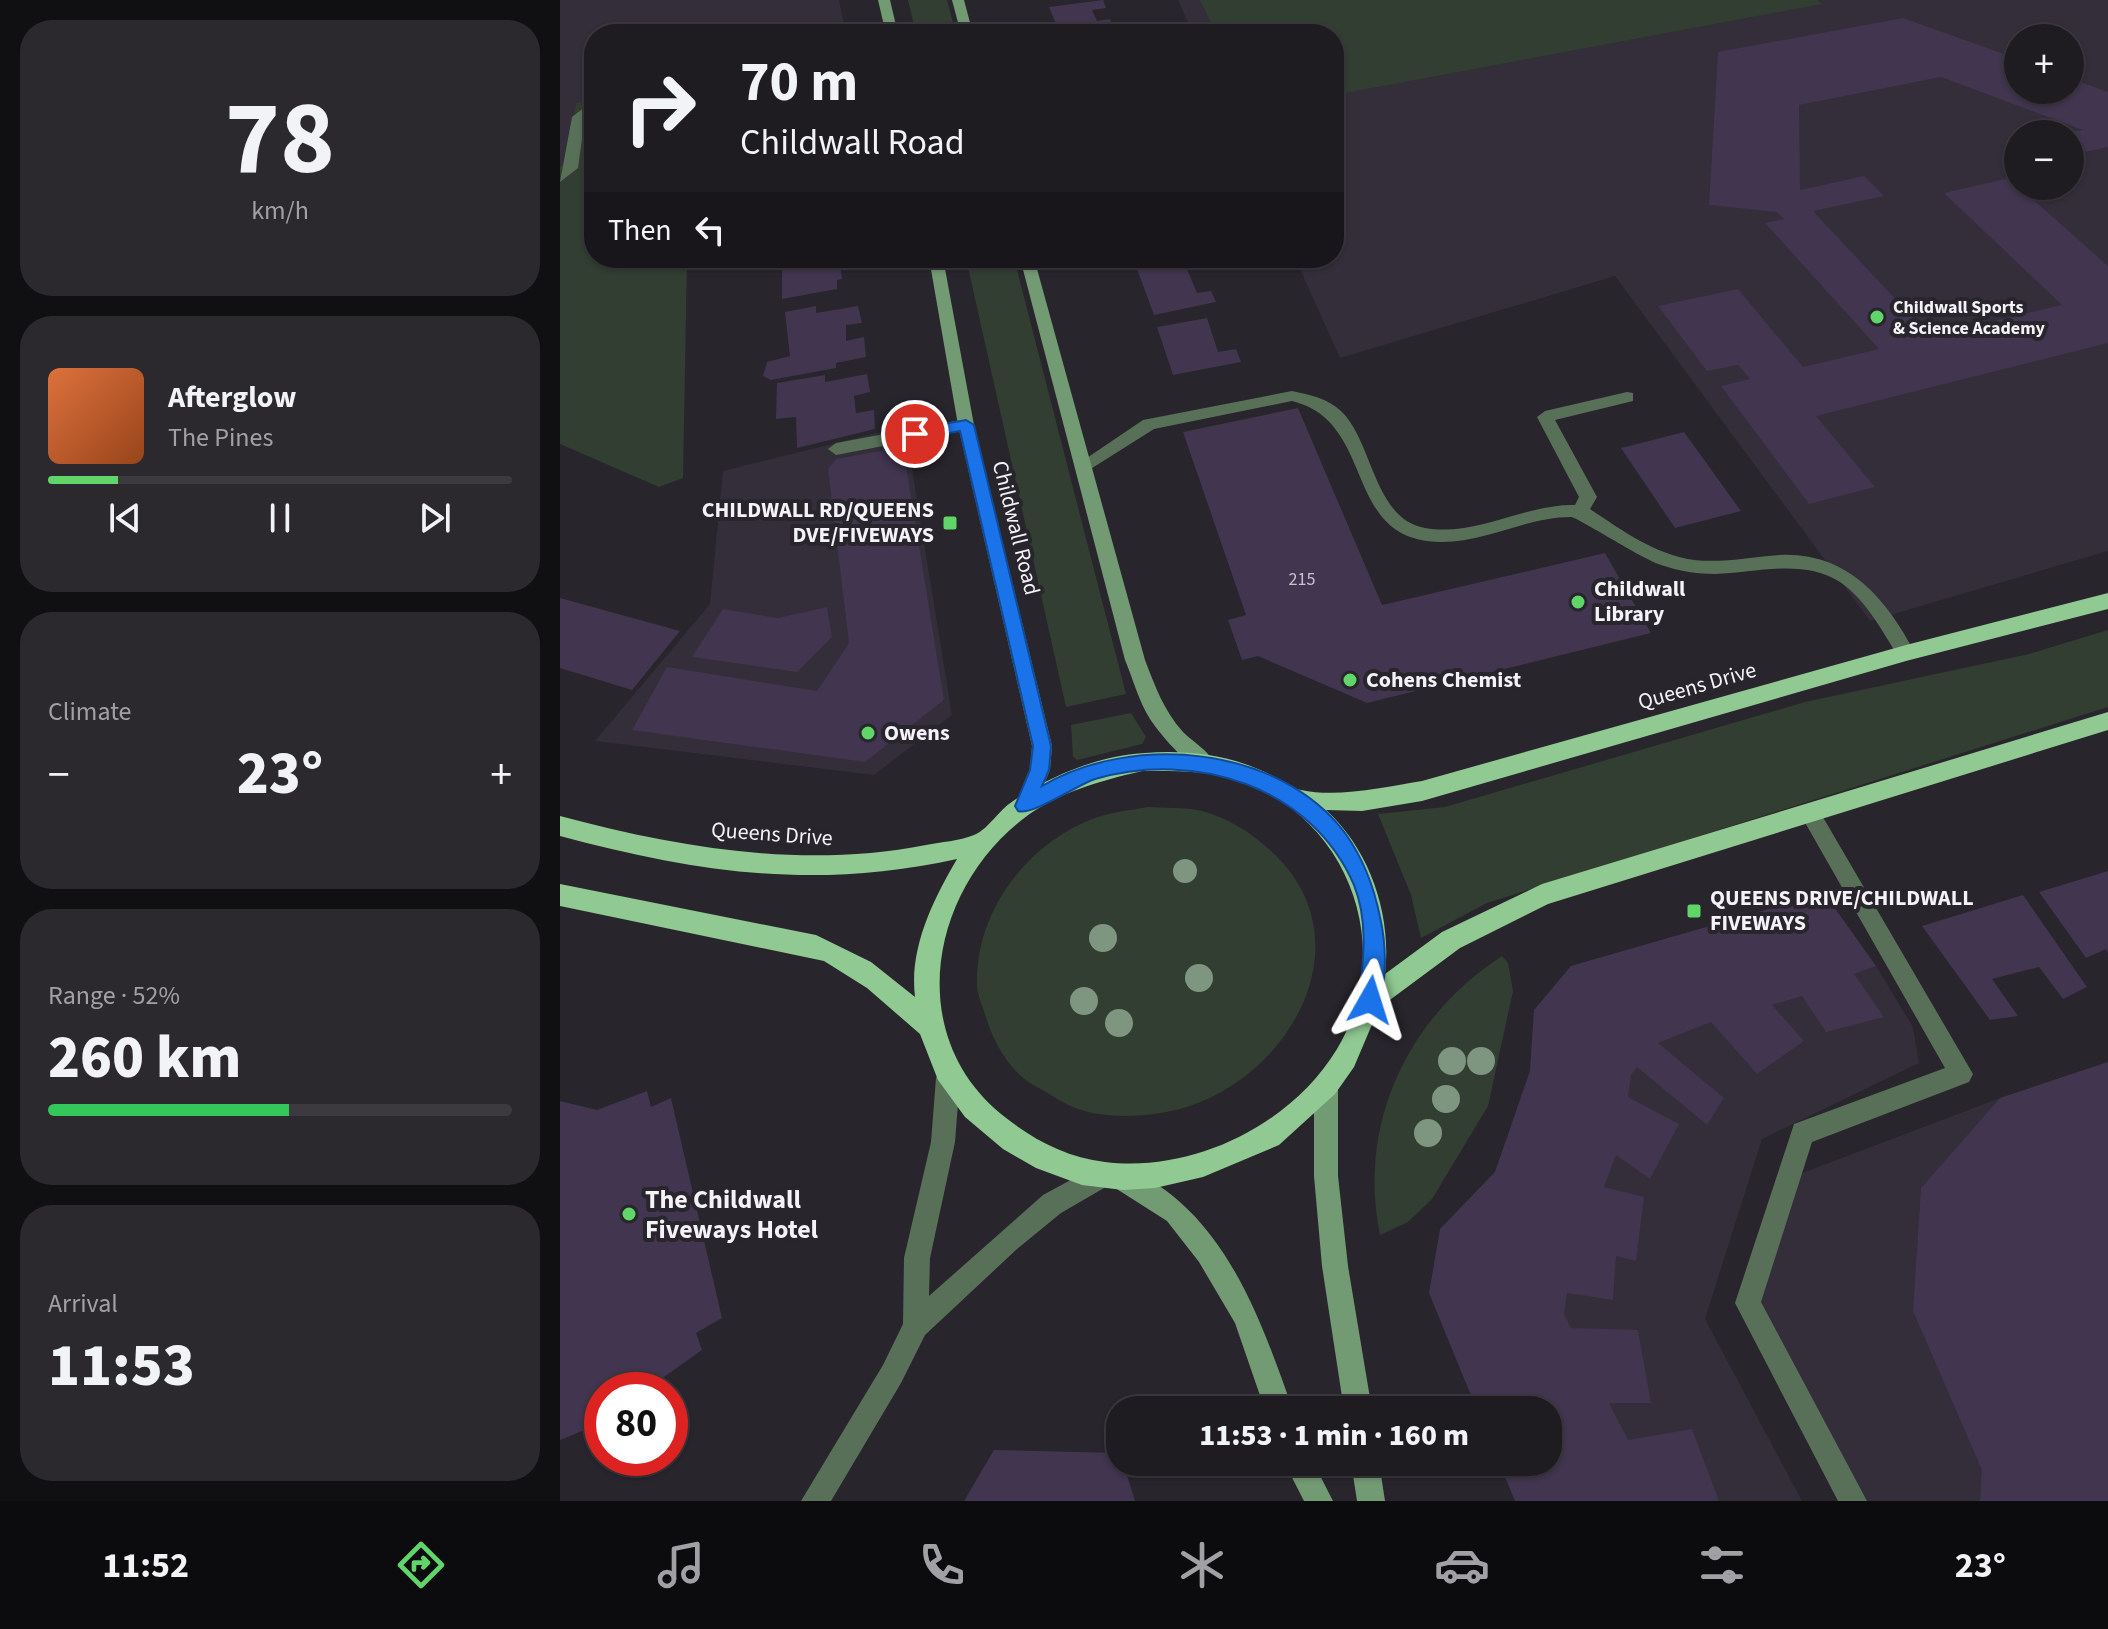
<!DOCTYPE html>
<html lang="en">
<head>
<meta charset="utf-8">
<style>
	body { margin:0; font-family:"Source Sans 3",sans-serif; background:#2b292e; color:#f1f3f6; height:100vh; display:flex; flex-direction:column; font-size:30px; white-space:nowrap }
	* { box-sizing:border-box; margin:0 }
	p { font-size:26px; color:#a1a1a5 }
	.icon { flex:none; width:44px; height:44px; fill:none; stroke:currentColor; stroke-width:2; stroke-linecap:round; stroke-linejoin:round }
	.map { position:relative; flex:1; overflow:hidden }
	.side { display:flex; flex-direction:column; gap:20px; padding:20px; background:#100f12; width:560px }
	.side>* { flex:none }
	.banner { position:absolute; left:24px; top:24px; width:760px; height:244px; border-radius:32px; box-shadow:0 2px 6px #0004,0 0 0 2px #3c3a3f; background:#1e1c21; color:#f1f3f6; overflow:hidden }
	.controls { position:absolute; left:1444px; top:24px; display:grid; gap:16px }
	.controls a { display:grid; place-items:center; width:80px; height:80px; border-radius:50%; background:#1e1c21; box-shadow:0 2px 6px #0004,0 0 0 2px #3c3a3f; font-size:40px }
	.speed { position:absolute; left:24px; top:1372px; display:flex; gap:16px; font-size:40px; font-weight:700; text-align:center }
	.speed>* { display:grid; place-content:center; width:104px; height:104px; border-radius:50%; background:#1e1c21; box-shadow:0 2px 6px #0004,0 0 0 2px #3c3a3f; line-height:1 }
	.speed .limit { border:12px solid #d22; background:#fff; color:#111 }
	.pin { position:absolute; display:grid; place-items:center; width:68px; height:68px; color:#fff; margin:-34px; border:4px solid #fff; border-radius:50%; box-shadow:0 2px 8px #0007 }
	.me { position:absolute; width:88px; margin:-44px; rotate:6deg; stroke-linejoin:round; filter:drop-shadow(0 0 6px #0008) }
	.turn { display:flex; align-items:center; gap:28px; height:168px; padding:0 24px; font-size:36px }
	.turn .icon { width:104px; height:104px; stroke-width:2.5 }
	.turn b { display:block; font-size:56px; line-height:68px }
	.then { display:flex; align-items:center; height:76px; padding:0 24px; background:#0003; gap:16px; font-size:30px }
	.big { font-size:60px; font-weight:800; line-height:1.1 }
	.side .tile { flex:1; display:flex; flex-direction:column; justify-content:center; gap:12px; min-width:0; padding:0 28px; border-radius:32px; background:#2b292e }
	.side .dial { align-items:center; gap:0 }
	.dial b { font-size:104px; line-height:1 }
	.song { display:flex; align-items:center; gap:24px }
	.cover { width:96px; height:96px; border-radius:12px; background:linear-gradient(135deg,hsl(20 70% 55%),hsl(20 70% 35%)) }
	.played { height:8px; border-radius:4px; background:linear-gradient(90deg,#60d56a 15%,#3c3a3f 15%) }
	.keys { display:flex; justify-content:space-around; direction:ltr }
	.heat { display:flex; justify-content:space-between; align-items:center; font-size:44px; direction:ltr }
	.charge { height:12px; border-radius:6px; background:linear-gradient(90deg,#34c759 52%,#3c3a3f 0) }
	.trip { position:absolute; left:546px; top:1396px; width:456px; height:80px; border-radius:32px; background:#1e1c21; box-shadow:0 2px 6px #0004,0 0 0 2px #3c3a3f; font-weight:800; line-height:80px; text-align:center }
	.menu { display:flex; height:128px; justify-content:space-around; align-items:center; background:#0c0b0d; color:#a1a1a5 }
	.menu .icon { width:56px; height:56px }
	.menu .current { color:#60d56a }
	.menu b { font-size:36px; color:#f1f3f6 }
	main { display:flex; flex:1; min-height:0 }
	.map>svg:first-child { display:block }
	.built { fill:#332e3a; fill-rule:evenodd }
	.green { fill:#313e31 }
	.building { fill:#41354f }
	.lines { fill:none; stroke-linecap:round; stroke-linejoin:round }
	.service { fill:#587058; fill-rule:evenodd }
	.tertiary { fill:#587058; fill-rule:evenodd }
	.secondary { fill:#729a73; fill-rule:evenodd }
	.trunk { fill:#90c992; fill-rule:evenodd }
	.tree { fill:#7e9680 }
	.route { fill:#1a73e8; stroke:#114b97; stroke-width:2 }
	.poi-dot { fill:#60d56a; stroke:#28252c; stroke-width:3 }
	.labels { text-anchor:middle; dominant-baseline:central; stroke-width:8; stroke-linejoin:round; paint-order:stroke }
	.far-poi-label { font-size:18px; font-weight:bold; fill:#f5f3f7; stroke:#28252c; text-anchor:start }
	.number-label { font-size:18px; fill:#c8c4cd }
	.poi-label { font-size:22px; font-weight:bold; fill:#f5f3f7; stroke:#28252c; text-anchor:start }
	.street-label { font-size:22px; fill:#f5f3f7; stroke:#28252c }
	.near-poi-label { font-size:26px; font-weight:bold; fill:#f5f3f7; stroke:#28252c; text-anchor:start }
</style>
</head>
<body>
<main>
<section class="side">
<div class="tile dial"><b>78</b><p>km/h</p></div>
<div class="tile">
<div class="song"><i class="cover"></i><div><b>Afterglow</b><p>The Pines</p></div></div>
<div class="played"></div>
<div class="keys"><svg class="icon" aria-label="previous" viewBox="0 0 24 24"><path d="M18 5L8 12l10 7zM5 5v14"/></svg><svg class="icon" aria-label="pause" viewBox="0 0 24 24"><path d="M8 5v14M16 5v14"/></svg><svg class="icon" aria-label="next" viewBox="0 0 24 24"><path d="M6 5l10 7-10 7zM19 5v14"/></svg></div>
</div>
<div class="tile"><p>Climate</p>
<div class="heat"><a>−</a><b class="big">23°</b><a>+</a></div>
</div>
<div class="tile"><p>Range · 52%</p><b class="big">260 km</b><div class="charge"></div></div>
<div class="tile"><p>Arrival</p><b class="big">11:53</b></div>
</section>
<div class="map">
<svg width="1548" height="1501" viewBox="0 0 1548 1501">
	<rect width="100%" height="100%" fill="#28252c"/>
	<g class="built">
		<path d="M0 0H279L286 34H34V100L7 164 0 166Z"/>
		<path d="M618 0H1548V551L1310 621 1055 276 780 358 735 258H774V34H633ZM1458 38H1510V90H1458ZM1458 134H1510V186H1458Z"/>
		<path d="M345 426 392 715 314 775 35 741 150 604 163 471Z"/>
		<path d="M1264 893 1316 966 1353 1027 1359 1063 1202 1139 1145 1319 1242 1501H955L939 1462H988V1410L880 1229 935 1172 970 1071 974 1010 1011 966Z"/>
		<path d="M1548 1062V1501H1307L1199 1305 1237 1175 1440 1098Z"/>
	</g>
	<g class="green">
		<path d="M348 0H387L396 34H356Z"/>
		<path d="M640 0H1257L1262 4 774 95V34H657Z"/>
		<path d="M34 100V258H127L123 478 99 487 0 444V166L7 164 16 103Z"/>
		<path d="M406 258H454L566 694 506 707Z"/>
		<path d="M1548 630V707L927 903 861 938 851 895 818 814 885 807 1245 702 1469 654Z"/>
		<path d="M571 713 586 737 582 744 517 760 513 757 511 725Z"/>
		<path d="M588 807C605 808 625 807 642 811 668 818 690 832 710 850 814 943 723 1094 601 1113 575 1117 544 1118 518 1109 503 1104 489 1093 475 1086 450 1073 432 1040 425 1014 422 1005 417 994 417 985 415 912 467 843 535 818 551 812 571 810 588 807Z"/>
		<path d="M942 956 948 963 953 991 928 1106 872 1199 848 1222 820 1235C797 1123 848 1017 942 956Z"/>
	</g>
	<g class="building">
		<path d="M543 0 546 8 532 10 537 21 550 19 553 27 506 34H500L489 7Z"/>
		<path d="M1343 18 1458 59V90H1510V78L1548 92V147L1510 155V132L1523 130 1381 77 1239 105 1240 190 1304 176 1324 196 1253 211 1370 336 1502 305 1384 193 1449 178 1548 266V343L1256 416 1315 487 1249 504 1161 386 1190 379 1178 365 1147 371 1098 306 1178 289 1243 367 1319 349 1205 223 1224 219 1217 212 1149 205 1158 52Z"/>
		<path d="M222 258H279L282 279 277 280V289L222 299Z"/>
		<path d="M624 262 637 293 651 291 656 302 594 315 577 269Z"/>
		<path d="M256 306V313L298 306 302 323 286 325V341L304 337 306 357 276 363V368L211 380 203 376 207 362 230 356 225 312Z"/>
		<path d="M647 318 658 352 676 349 681 362 613 375 597 327Z"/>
		<path d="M307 374 310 392 294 396 296 413 314 410 315 429 237 448 236 417 216 419 217 383 265 375V382Z"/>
		<path d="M738 408 822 605 1045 553 1091 633 807 703 698 656 682 660 668 620 686 615 623 432Z"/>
		<path d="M1124 432 1181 511 1115 528 1061 448Z"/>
		<path d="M343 447 384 700 305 762 72 730 107 667 257 691 289 643 268 469 276 459Z"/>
		<path d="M0 598 120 631 72 690 0 668Z"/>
		<path d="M267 607 272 637 237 672 132 657 163 609 218 618Z"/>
		<path d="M1548 871V953L1546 949 1526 958 1479 892Z"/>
		<path d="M1264 893 1316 966 1294 974 1324 1017 1266 1032 1242 996 1212 1005 1244 1041 1197 1074 1151 1022 1098 1043 1164 1098 1147 1125 1077 1067 1071 1075 1068 1097 1119 1124 1090 1179 1056 1155 1044 1187 1084 1197 1076 1261 1056 1256 1053 1300 1007 1293 1004 1314 1011 1328 1078 1330 1091 1403H1049L1068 1440 1132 1429 1159 1501H955L939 1462H988V1410H917L869 1293 880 1229 935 1172 970 1071 974 1010 1011 966Z"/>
		<path d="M1463 895 1527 987 1503 999 1479 967 1432 979 1458 1016 1430 1020 1362 926Z"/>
		<path d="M1548 1062V1501H1420L1422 1470 1353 1311 1361 1188 1440 1098Z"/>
		<path d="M87 1091 91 1107 111 1098 162 1318 136 1333 142 1350 104 1377 95 1390H42V1439L27 1429 0 1440V1101L37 1110Z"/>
		<path d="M434 1450 560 1453V1462H563L575 1501H404Z"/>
	</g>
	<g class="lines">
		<g class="service">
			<path d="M34 100V111L25 118 18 168 0 182 12 117Z"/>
			<path d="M732 391C750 395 768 398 782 412 813 443 814 519 865 528 916 537 964 504 1015 505L1019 497 977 417 985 411 1067 392 1073 393V401L995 420 1037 497 1030 509C1063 531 1094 554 1134 560 1163 563 1192 557 1220 555 1287 552 1326 598 1355 653L1353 658H1339C1323 632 1306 600 1280 582 1243 558 1196 573 1155 574 1136 574 1119 571 1101 565 1082 559 1017 517 1011 517 962 517 917 548 867 541 784 530 814 421 732 401L594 429 529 470 523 472 515 466 583 420Z"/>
			<path d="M406 419 412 421 414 425 412 429 276 455 268 449 276 443Z"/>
			<path d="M1250 804 1257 807 1413 1074 1409 1082 1252 1142 1201 1302 1307 1501H1278L1175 1303 1234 1124 1385 1068 1243 819 1240 813 1243 807Z"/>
		</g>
		<path class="tertiary" d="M388 1067 396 1070 400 1078 395 1142 370 1258 369 1296 483 1195 542 1163 551 1166 554 1175 551 1184 501 1213 457 1249 365 1335 341 1383 271 1501H241L323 1365 343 1324 344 1258 371 1142 376 1078 380 1070Z"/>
		<g class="secondary">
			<path d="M318 0H330L338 34H326Z"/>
			<path d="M392 0H404L413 34H401Z"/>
			<path d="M369 258H383L414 425 492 746 490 770 472 812 465 815 458 812 455 806 470 770 472 746 398 425Z"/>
			<path d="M460 258H474L585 660C595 686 604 711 623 732 633 742 648 750 654 763L651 769C633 775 600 734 590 719 579 702 573 679 565 660Z"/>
			<path d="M766 1073 774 1077 778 1085V1176L788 1266 812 1410H784L762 1266 754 1176V1085L758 1077Z"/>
			<path d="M561 1165C663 1207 699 1315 733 1410H705L675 1323 639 1262 607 1221 552 1186 549 1177 552 1168Z"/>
			<path d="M724 1462H753L773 1501H744Z"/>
			<path d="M791 1462H819L825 1501H797Z"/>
		</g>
		<path class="trunk" d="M1548 593V609L1346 661 862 801 802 811 766 810C810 850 832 915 825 974L882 932 982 884 1548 712V730L988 904 900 948 819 1008 794 1067 775 1094 719 1145 643 1177 595 1188 563 1190 522 1185 476 1168 443 1149 405 1117 378 1080 360 1034 307 988 264 961 0 906V884L256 935 311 962 355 997C349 948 373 900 397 859 255 890 138 873 0 836V816C120 848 243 869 366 845 381 842 399 841 414 835 426 831 438 812 449 804 486 777 540 755 585 753 623 750 663 754 698 769 712 774 727 787 741 790 778 798 825 787 862 781L1346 645ZM582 771C614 771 647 770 678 780 789 817 837 948 777 1049 731 1125 633 1173 545 1162 505 1157 472 1139 441 1114 344 1034 370 891 463 819 498 792 540 781 582 771Z"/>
	</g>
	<g class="tree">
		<circle cx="625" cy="871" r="12"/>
		<circle cx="543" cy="938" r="14"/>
		<circle cx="639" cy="978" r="14"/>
		<circle cx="524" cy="1001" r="14"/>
		<circle cx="559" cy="1023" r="14"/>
		<circle cx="892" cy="1061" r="14"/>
		<circle cx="921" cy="1061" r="14"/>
		<circle cx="886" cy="1099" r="14"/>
		<circle cx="868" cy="1133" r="14"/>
	</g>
	<path class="route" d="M406 420 414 425 491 746 489 770 482 786C572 733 719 745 785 833 803 858 814 887 820 917 826 943 828 982 817 1007L810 1010 802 1007 799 1000C803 963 809 922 794 885 751 786 635 750 535 779 517 785 472 816 458 811L455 806 470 770 473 746 400 431 355 440 347 434 355 429Z"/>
	<g class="poi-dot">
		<circle cx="1317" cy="317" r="8"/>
		<rect x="382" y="515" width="16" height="16" rx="4"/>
		<circle cx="1018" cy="602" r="8"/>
		<circle cx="790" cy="680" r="8"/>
		<circle cx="308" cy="733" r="8"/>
		<rect x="1126" y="903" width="16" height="16" rx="4"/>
		<circle cx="69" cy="1214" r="8"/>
	</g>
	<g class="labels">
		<g class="far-poi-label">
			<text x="1333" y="307">Childwall Sports<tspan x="1333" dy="21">&amp; Science Academy</tspan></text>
		</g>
		<g class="number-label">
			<text x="742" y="579">215</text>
		</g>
		<g class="poi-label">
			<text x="374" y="510" text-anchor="end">CHILDWALL RD/QUEENS<tspan x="374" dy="25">DVE/FIVEWAYS</tspan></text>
			<text x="1034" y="589">Childwall<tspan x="1034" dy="25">Library</tspan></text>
			<text x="806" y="680">Cohens Chemist</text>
			<text x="324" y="733">Owens</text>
			<text x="1150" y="898">QUEENS DRIVE/CHILDWALL<tspan x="1150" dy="25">FIVEWAYS</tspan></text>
		</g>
		<g class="street-label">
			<text transform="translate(456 528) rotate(76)">Childwall Road</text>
			<text transform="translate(1137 686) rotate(-16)">Queens Drive</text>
			<text transform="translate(212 834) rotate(4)">Queens Drive</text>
		</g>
		<g class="near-poi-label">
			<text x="85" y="1199">The Childwall<tspan x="85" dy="30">Fiveways Hotel</tspan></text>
		</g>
	</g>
</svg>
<div class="controls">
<a>+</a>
<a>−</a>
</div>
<div class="speed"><div class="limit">80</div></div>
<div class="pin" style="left:355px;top:434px;background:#d93025"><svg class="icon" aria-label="arrive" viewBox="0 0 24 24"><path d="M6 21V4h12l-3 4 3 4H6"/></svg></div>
<svg class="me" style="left:810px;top:1000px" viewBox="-20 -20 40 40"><path d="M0-17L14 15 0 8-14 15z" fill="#1a73e8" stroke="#fff" stroke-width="4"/></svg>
<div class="trip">11:53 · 1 min · 160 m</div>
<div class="banner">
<div class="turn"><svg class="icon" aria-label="right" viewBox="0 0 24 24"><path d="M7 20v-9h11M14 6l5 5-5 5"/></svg><div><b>70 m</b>Childwall Road</div></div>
<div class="then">Then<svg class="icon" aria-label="left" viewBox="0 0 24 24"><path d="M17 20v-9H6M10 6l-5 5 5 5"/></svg></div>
</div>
</div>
</main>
<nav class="menu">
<b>11:52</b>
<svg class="icon current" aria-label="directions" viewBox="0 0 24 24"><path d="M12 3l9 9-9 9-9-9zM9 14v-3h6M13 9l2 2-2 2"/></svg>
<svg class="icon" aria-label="music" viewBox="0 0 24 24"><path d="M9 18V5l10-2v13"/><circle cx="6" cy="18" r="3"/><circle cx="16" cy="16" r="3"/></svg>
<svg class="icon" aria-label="phone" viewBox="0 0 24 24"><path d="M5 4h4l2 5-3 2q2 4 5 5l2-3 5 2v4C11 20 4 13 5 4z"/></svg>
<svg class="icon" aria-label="climate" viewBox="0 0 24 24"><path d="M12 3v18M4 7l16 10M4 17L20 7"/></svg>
<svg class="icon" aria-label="car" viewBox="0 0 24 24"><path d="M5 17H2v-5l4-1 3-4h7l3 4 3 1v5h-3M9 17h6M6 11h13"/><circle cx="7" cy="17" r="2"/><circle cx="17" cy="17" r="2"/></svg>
<svg class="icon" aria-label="filters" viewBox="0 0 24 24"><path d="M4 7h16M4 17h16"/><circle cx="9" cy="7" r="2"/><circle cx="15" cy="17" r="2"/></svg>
<b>23°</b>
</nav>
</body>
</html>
